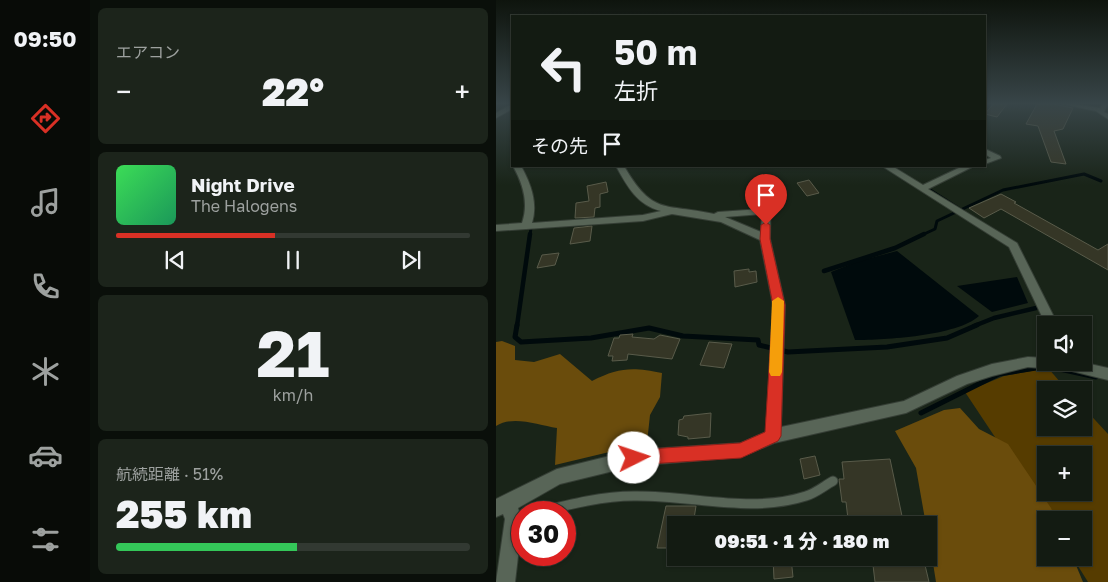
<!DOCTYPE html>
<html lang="ja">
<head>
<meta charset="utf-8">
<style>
	body { margin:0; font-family:"Golos Text","Noto Sans JP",sans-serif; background:#1c241b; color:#f1f3f6; height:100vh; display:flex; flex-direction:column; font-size:19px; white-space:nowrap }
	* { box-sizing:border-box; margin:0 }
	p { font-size:16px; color:#9da19f }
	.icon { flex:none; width:28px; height:28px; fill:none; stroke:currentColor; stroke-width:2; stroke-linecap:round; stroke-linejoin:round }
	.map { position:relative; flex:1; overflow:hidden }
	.sheet { display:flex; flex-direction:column; gap:8px; padding:8px; background:#0a0f0a; width:406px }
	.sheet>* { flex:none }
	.hud { position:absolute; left:15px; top:15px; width:475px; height:152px; border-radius:0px; box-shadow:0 1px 4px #0004,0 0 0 1px #323932; background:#131b12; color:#f1f3f6; overflow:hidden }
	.fabs { position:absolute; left:541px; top:316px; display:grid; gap:10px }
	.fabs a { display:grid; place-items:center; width:55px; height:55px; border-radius:0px; background:#131b12; box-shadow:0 1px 4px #0004,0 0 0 1px #323932; font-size:25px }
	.speed { position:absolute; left:15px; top:501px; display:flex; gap:10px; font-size:25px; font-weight:700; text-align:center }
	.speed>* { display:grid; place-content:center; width:65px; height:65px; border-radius:50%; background:#131b12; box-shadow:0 1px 4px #0004,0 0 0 1px #323932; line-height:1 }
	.speed .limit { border:8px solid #d22; background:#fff; color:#111 }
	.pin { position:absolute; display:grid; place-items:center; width:42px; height:42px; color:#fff; margin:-51px -21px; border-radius:50% 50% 50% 0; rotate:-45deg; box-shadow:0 0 5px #0007 }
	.pin .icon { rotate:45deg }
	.me { position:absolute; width:55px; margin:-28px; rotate:86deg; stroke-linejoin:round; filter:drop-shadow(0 0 4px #0008) }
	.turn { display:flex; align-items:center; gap:18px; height:105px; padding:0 20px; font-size:22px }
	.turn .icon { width:65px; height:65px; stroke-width:2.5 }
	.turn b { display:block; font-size:35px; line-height:42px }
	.then { display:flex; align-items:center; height:48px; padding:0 20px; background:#0003; gap:10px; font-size:19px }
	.big { font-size:38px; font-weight:800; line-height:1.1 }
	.sheet .card { flex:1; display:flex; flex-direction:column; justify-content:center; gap:8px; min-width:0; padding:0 18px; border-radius:8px; background:#1c241b }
	.sheet .dial { align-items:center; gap:0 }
	.dial b { font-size:65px; line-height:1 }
	.song { display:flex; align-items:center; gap:15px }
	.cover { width:60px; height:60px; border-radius:8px; background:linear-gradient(135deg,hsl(130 70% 55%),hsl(150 70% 35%)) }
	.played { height:5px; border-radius:2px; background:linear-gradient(90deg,#d93025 45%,#323932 45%) }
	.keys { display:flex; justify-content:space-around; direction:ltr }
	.heat { display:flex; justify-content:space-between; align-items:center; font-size:28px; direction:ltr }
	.charge { height:8px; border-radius:4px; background:linear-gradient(90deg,#34c759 51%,#323932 0) }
	.trip { position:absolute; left:171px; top:516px; width:270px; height:50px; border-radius:0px; background:#131b12; box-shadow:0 1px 4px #0004,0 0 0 1px #323932; font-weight:800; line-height:50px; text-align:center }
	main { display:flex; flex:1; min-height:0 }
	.tabs { display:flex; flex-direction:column; width:90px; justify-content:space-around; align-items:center; background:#080b07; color:#9da19f }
	.tabs .icon { width:35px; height:35px }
	.tabs .on { color:#d93025 }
	.tabs b { font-size:22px; color:#f1f3f6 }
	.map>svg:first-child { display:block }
	.green { fill:#563c00; fill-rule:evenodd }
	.forest { fill:#6a4c0c }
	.water { fill:#000a0c }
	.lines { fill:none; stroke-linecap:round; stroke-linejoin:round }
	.stream-far2 { stroke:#000a0c; stroke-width:3 }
	.stream-far1 { stroke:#000a0c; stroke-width:4.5 }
	.stream { stroke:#000a0c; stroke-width:5 }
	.building { fill:#353626; stroke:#595b4a }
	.lane-casing { stroke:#353e35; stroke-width:11 }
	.street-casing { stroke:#353e35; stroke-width:2 }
	.lane { stroke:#586557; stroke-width:9 }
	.street { fill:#586557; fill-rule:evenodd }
	.route { fill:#d93025; stroke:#8d1f18 }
	.slow { fill:#f59e0b }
</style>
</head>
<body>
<main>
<nav class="tabs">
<b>09:50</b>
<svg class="icon on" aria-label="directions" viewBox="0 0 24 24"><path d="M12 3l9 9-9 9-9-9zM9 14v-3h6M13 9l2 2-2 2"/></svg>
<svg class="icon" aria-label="music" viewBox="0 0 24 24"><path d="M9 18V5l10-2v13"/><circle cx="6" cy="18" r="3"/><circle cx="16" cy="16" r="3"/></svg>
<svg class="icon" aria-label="phone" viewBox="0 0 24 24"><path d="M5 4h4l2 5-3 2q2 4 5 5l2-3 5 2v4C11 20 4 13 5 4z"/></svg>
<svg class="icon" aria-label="climate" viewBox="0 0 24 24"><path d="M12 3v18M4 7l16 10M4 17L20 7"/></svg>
<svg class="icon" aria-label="car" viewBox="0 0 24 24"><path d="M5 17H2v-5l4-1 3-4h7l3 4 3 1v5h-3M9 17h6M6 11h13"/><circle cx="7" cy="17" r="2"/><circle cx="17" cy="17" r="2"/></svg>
<svg class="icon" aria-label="filters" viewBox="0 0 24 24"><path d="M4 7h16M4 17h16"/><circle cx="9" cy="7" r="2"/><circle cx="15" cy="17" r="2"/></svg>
</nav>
<section class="sheet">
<div class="card"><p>エアコン</p>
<div class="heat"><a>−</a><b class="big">22°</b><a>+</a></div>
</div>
<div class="card">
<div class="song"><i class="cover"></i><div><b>Night Drive</b><p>The Halogens</p></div></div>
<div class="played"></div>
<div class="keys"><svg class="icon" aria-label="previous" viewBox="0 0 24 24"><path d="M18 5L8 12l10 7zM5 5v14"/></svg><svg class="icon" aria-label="pause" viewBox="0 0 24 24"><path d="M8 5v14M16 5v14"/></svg><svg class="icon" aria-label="next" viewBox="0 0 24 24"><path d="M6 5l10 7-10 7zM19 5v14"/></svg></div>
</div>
<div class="card dial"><b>21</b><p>km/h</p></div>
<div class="card"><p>航続距離 · 51%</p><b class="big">255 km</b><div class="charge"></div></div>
</section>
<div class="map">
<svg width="612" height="582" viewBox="0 0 612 582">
	<rect width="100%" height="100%" fill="#192418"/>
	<path class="green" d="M552 368 571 390H550V428H588V408L612 434V582H592L577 558H588V520H554L469 392 508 376ZM550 455H588V492H550Z"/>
	<g class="forest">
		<path d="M6 341 19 346V360L38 362 64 354 96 381C123 367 137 367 166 373L164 397 154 415 151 443 59 465 61 428C42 425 17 415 0 426V342Z"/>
		<path d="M464 408 483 429 512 444 555 508 560 520H550V558H577L587 582H440L433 538 432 525H430L420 468 399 431 448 410Z"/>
	</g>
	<g class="water">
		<path d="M401 251 483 316C461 336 388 340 359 340L335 272 363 261Z"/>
		<path d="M521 277 532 303 496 312 461 286Z"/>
	</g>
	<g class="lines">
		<g class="stream-far2">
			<path d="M428 186 464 209"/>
			<path d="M34 235 35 228"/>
			<path d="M426 235 439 229 441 221 507 190 588 174 605 181"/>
		</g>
		<g class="stream-far1">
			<path d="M328 271 399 248 428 234"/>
			<path d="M21 326 34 234"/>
			<path d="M478 326 498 318 540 308"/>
		</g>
		<g class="stream">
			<path d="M21 325 19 337 25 342 95 338 153 328 187 336 262 340 263 345 292 352 391 347 451 338 481 325"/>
			<path d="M559 368 600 377"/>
			<path d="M425 413 503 374 546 367"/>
		</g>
	</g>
	<g class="building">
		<path d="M497 104H511L501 117 489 114Z"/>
		<path d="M541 104H558L577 108 567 129 558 131 570 164 555 162 542 126 530 124Z"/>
		<path d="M313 180 323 193 311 196 301 183Z"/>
		<path d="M110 182 112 192 104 194V207L99 208 98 217 79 218 80 203 93 201 91 186Z"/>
		<path d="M505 194 520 202 518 203 602 250 612 244V270L505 209 488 218 473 208Z"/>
		<path d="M96 226 94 241 74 244 78 228Z"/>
		<path d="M63 253 59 265 41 268 46 255Z"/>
		<path d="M253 269V272L260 271 261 282 239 287 238 271Z"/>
		<path d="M137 334 136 337 158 339 164 335 184 339 176 359 132 354 131 360 116 361 117 356H112L118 338H123L124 335Z"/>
		<path d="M213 342 236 344 228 368 204 365Z"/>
		<path d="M215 413 214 437 192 439V437L182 435 183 420 187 419 188 416Z"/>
		<path d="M319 456 324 475 308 479 304 459Z"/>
		<path d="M394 459 406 516 352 519 350 502H346L343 479H348L346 462Z"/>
		<path d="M170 506H200L197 525H180V548H161Z"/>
		<path d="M277 558H295L297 577 278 579Z"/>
		<path d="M412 558H423L425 565H429L433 582H379L377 565 414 564Z"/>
	</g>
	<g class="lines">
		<g class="lane-casing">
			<path id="lane" d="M44 512C75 504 107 496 138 496 196 495 254 514 310 496 320 493 328 486 337 481"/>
		</g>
		<g class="street-casing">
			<g id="street">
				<path d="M16 104V109L0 118V113Z"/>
				<path d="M566 104H578L604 108 606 104H612L608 112 612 114V119L600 111Z"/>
				<path d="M489 149 504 156 505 158 489 164V160L495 158 489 154Z"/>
				<path d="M17 166H25C35 184 42 203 36 223L147 215 165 211C141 205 131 186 120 166H128C157 216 168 203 218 214L222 212 266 209 268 180 272 178H275L274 239 289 305 285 427 408 401 461 376 496 364 532 357 550 358V362H585L612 368V380L572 370 532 367 496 376 471 384 410 413 278 443 245 457 138 466 64 484 22 508 26 522 19 582H0L9 519 7 514 0 517V499L61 469 138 450 245 443 270 432 277 305 264 240 225 222 176 214 147 221 0 231V225L26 223C33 203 27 184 17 166ZM266 214 265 232 229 217Z"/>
				<path d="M386 166H396L427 185 467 166H478L432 189 521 243 562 325H550L513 247Z"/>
			</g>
		</g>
		<use href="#lane" class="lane"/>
		<use href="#street" class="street"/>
	</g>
	<linearGradient id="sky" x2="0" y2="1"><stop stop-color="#0e140d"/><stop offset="0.56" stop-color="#384548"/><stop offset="1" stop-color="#384548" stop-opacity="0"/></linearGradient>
	<rect width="612" height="185" fill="url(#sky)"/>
	<path class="route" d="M270 222 274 225V239L289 305 285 436 282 441 245 458 138 465 132 463 130 458 132 452 138 450 244 443 269 432 277 305 264 239 265 225Z"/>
	<path class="slow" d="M282 297 288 301 286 372 284 376H275L273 372 276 301Z"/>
</svg>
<div class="fabs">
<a><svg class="icon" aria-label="sound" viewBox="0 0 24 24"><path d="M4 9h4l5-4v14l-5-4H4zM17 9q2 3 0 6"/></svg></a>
<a><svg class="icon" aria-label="layers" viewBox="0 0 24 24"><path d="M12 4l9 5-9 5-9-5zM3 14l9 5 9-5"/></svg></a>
<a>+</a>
<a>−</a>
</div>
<div class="speed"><div class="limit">30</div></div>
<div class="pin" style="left:270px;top:225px;background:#d93025"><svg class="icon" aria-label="arrive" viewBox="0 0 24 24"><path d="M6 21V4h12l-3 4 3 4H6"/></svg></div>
<svg class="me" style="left:138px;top:458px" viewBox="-20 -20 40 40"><circle r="19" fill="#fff"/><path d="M0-13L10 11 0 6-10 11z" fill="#d93025"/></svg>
<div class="trip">09:51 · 1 分 · 180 m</div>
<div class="hud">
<div class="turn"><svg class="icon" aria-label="left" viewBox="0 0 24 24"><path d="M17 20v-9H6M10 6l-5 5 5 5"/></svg><div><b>50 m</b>左折</div></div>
<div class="then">その先<svg class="icon" aria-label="arrive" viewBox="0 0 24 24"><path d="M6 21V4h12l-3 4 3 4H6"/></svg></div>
</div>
</div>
</main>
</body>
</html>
